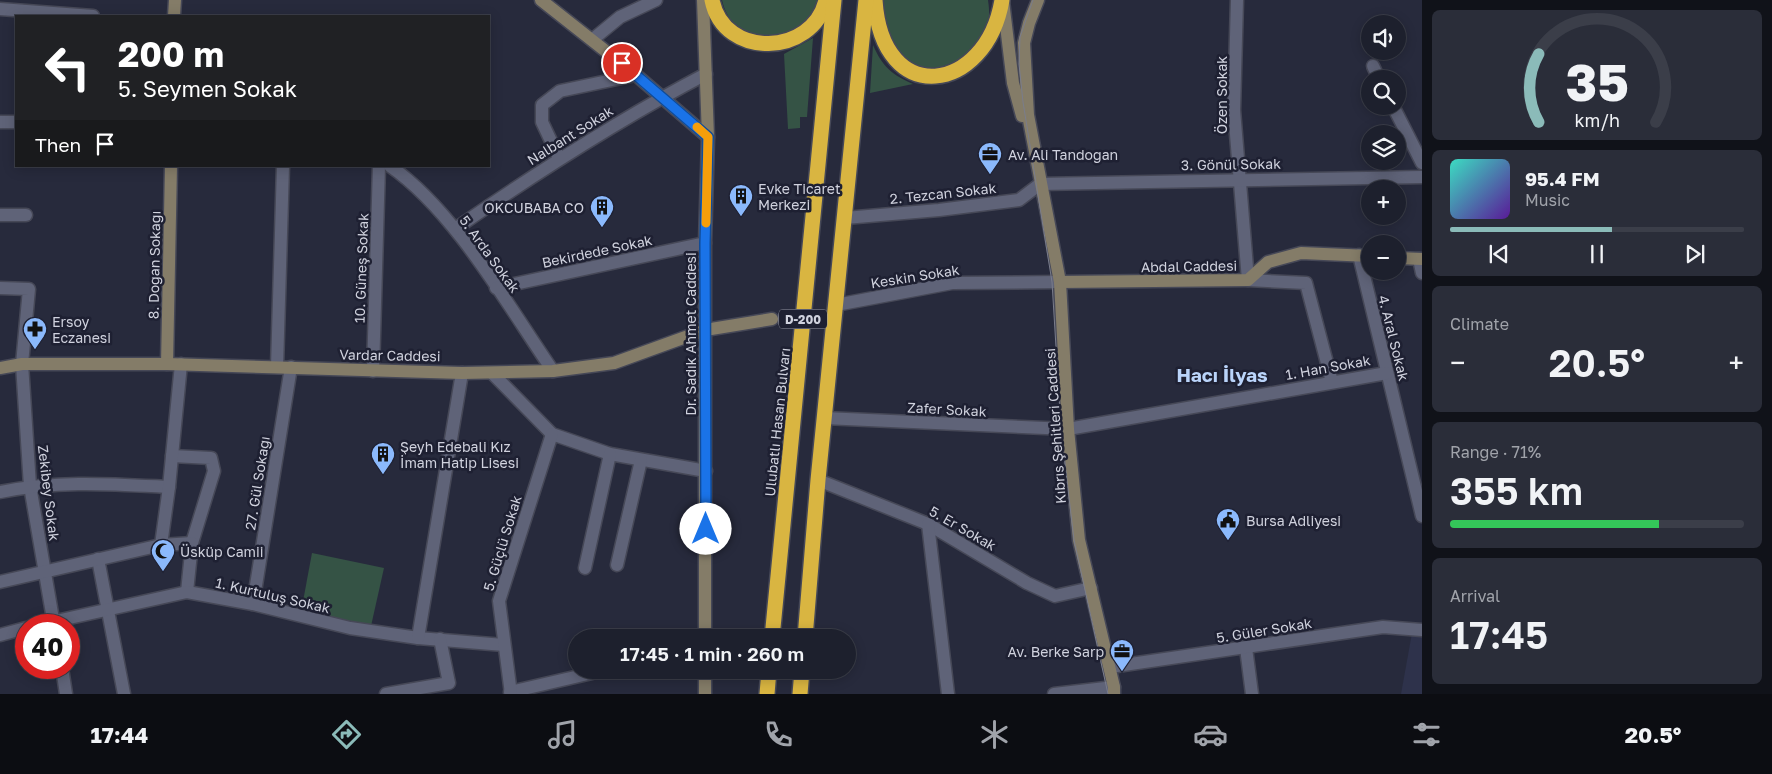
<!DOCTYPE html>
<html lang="en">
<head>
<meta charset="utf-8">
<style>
	body { margin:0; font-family:"Golos Text",sans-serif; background:#2a2d39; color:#f1f3f6; height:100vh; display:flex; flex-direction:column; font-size:19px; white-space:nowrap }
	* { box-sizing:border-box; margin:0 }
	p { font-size:16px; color:#a0a3aa }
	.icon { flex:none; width:28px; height:28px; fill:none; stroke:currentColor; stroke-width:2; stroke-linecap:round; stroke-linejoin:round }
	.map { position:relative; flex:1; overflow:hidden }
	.details { display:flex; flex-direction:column; gap:10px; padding:10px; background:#101219; width:350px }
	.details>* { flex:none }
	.hud { position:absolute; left:15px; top:15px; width:475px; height:152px; border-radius:0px; box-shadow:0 2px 12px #0003,0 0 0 1px #3b3e49; background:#202124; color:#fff; overflow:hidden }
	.fabs { position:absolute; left:1361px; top:15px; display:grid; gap:10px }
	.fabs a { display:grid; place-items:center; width:45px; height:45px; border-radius:50%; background:#1d202d; box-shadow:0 2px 12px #0003,0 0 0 1px #3b3e49; font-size:25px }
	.speed { position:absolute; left:15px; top:614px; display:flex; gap:10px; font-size:25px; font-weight:700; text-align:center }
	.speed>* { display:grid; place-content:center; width:65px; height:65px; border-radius:50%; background:#1d202d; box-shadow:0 2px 12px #0003,0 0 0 1px #3b3e49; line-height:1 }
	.speed .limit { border:8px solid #d22; background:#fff; color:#111 }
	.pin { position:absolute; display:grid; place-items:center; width:42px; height:42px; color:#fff; margin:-21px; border:2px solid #fff; border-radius:50%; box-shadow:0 1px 5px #0007 }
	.me { position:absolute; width:55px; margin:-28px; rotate:0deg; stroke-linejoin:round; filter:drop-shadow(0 0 4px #0008) }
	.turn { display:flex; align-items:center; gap:18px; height:105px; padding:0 20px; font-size:22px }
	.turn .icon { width:65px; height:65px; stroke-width:2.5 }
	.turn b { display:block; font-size:35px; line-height:42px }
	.then { display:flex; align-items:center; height:48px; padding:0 20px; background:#0003; gap:10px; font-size:19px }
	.big { font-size:38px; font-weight:600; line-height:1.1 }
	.details .widget { flex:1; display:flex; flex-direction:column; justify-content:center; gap:8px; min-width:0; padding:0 18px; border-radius:8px; background:#2a2d39 }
	.details .dial { align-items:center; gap:0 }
	.dial svg { height:130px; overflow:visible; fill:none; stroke:#3b3e49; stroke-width:7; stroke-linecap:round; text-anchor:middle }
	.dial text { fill:#f1f3f6; stroke:none }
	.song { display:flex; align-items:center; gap:15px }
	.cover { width:60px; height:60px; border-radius:8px; background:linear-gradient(135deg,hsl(170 70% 55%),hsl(270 70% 35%)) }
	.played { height:5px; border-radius:2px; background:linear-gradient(90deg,#8bbbb9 55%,#3b3e49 55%) }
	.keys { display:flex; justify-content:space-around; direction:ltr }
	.heat { display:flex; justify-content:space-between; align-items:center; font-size:28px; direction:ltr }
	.charge { height:8px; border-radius:4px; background:linear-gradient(90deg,#34c759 71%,#3b3e49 0) }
	.trip { position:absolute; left:568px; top:629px; width:288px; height:50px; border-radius:25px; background:#1d202d; box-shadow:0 2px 12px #0003,0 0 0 1px #3b3e49; font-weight:600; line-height:50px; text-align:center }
	.menu { display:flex; height:80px; justify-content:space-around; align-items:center; background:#0c0d12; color:#a0a3aa }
	.menu .icon { width:35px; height:35px }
	.menu .current { color:#8bbbb9 }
	.menu b { font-size:22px; color:#f1f3f6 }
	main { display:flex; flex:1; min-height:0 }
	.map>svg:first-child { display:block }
	.built { fill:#2e324b }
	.green { fill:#355345 }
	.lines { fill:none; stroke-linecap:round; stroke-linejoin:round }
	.street-casing { stroke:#464857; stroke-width:15 }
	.secondary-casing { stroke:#464857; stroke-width:15 }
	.highway-casing { stroke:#464857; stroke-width:18 }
	.street { stroke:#5f6378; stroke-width:12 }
	.secondary { stroke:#847c68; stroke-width:12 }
	.highway { stroke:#d9b541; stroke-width:15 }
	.tram { stroke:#7a7d8c; stroke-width:1 }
	.route-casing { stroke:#114b97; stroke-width:12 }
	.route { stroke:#1a73e8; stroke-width:9 }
	.slow { stroke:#f59e0b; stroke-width:9 }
	.labels { text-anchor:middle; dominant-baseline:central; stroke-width:5; stroke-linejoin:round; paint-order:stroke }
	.shield { fill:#1e2032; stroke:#9b9daa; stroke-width:1 }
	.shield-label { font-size:12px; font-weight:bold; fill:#d0d2de }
	.street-label { font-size:14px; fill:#d0d2de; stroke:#1e2032 }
	.poi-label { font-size:14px; fill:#d0d2de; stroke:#1e2032; text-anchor:start }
	.district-label { font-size:19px; font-weight:bold; fill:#bad4fa; stroke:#1e2032 }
</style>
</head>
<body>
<main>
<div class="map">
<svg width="1422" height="694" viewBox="0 0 1422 694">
	<rect width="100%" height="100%" fill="#272a3c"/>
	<path class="built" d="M1412 633 1422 637V694H1401Z"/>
	<g class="green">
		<path d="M722 0H818C816 5 814 14 810 18 783 50 731 43 722 0Z"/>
		<path d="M883 0H988C989 7 990 16 988 23 979 54 939 80 909 62 901 58 893 47 887 41Z"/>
		<path d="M813 38 807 117H800V128L788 129 784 54Z"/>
		<path d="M873 45C882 66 892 75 913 84L870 93Z"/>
		<path d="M312 553 384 568 371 626 301 612Z"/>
	</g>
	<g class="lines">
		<g class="street-casing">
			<g id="street">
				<path d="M1237 0 1234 110 1248 280 1306 283 1332 382"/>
				<path d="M0 9 93 16"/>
				<path d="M592 40 620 17 656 0"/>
				<path d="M1373 66 1379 79"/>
				<path d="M1393 106 1422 163"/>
				<path d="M0 122H16"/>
				<path d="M559 158 542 122V105L560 91 636 75"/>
				<path d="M390 166C455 211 508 306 553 371"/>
				<path d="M0 215H26"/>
				<path d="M845 218 939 210 1019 200 1040 184 1422 177"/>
				<path d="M455 229C536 173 618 120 706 74"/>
				<path d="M1359 255 1422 516"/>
				<path d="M1419 259 1422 273"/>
				<path d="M0 288 29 289 22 364 30 486 54 625"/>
				<path d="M496 288 705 243"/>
				<path d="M836 305 952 283 1060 282"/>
				<path d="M277 367 283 166"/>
				<path d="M373 371 379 166"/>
				<path d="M492 373 552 434 610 454 706 471"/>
				<path d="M824 418 1068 429 1387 373"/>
				<path d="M172 456 211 458 214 471 192 543 187 592"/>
				<path d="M818 480 928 524 1027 583 1055 596 1091 588"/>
				<path d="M0 492C58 480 111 484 169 487"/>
				<path d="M928 524 948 694"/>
				<path d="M161 545 169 487 181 364"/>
				<path d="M98 559 124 694"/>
				<path d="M617 565 641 460"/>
				<path d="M585 568 610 454"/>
				<path d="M0 582 161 545 192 543"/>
				<path d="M253 604 291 367"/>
				<path d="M38 625 187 592 253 604 350 628 418 638 504 645"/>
				<path d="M0 635 26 628"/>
				<path d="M418 638 462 373"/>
				<path d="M1246 648 1252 694"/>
				<path d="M1110 667 1383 627 1422 630"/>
				<path d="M62 668 66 694"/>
				<path d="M510 692 605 670"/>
				<path d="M386 694 449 683 440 639"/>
				<path d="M511 694 499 601 552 434"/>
				<path d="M1054 694 1114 687"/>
			</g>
		</g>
		<g class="secondary-casing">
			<g id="secondary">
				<path d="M541 0 636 75 708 137"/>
				<path d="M703 0 708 137 705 243V638"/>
				<path d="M1038 0 1029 23 1024 43 1028 115 1060 282 1068 429 1079 540 1114 687V694"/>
				<path d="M1003 1 1013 83 1022 116"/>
				<path d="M174 16 175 0"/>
				<path d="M1398 258 1422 259"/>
				<path d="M1060 282 1248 280 1268 262 1301 253 1370 256"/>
				<path d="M167 364 171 166"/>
				<path d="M0 368 22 364H167L462 373 553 371 614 363 705 330 772 319"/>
				<path d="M705 694V670"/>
			</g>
		</g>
		<g class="highway-casing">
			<g id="highway">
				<path d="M712 0C724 60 813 56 826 0"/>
				<path d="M875 0C882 109 986 94 1002 0"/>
				<path d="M772 638 834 0"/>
				<path d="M805 638 818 480 866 0"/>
				<path d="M767 694 769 670"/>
				<path d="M800 694 802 670"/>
			</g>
		</g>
		<use href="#street" class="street"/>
		<use href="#secondary" class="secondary"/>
		<use href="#highway" class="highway"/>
		<path class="tram" d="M1033 0 1020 37 1019 64 1023 102 1052 282 1061 429 1074 540 1108 694"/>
	</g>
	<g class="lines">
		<g class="route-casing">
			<path id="route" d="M622 63 708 137 705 243 706 529"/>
		</g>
		<use href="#route" class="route"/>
		<path class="slow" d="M697 127 708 137 706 223"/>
	</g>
	<defs>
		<g id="office-pin" transform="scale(1.25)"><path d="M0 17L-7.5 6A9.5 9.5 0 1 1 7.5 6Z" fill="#8bb9fc" stroke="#1e2032"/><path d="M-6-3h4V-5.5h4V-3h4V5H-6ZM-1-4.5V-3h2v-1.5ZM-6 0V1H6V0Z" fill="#111"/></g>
		<g id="building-pin" transform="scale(1.25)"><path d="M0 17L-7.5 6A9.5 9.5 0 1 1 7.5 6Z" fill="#8bb9fc" stroke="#1e2032"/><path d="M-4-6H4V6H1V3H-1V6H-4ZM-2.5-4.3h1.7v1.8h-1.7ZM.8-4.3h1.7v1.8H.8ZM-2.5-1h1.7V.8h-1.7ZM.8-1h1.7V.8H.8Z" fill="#111"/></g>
		<g id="pharmacy-pin" transform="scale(1.25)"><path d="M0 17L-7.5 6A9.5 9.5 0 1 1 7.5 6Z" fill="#8bb9fc" stroke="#1e2032"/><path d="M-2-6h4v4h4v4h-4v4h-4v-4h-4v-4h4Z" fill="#111"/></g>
		<g id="civic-pin" transform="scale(1.25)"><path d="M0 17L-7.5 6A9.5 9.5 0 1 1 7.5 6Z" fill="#8bb9fc" stroke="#1e2032"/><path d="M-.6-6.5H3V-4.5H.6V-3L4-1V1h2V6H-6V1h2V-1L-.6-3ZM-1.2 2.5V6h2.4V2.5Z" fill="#111"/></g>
		<g id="mosque-pin" transform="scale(1.25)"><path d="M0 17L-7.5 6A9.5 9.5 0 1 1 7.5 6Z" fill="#8bb9fc" stroke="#1e2032"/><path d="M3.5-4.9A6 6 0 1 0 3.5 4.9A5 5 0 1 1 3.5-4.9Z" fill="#111"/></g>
	</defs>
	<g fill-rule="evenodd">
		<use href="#office-pin" x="990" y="154"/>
		<use href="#building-pin" x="741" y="196"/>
		<use href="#building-pin" x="602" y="207"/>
		<use href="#pharmacy-pin" x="35" y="329"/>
		<use href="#building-pin" x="383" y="454"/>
		<use href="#civic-pin" x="1228" y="520"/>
		<use href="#mosque-pin" x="163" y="551"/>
		<use href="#office-pin" x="1122" y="651"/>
	</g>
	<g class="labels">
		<rect class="shield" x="779" y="309.5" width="48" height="19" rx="4"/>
		<g class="shield-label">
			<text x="803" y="319">D-200</text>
		</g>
		<g class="street-label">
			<text transform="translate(1221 95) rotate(-90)">Özen Sokak</text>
			<text transform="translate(570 135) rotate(-32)">Nalbant Sokak</text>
			<text transform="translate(1231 164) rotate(-1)">3. Gönül Sokak</text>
			<text transform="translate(943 193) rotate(-6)">2. Tezcan Sokak</text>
			<text transform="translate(597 251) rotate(-12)">Bekirdede Sokak</text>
			<text transform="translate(490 254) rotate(54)">5. Arda Sokak</text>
			<text transform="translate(154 265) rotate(-89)">8. Doğan Sokağı</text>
			<text transform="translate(1189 266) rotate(-1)">Abdal Caddesi</text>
			<text transform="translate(361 268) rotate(-88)">10. Güneş Sokak</text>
			<text transform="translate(915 276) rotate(-9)">Keskin Sokak</text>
			<text transform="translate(690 334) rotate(-90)">Dr. Sadık Ahmet Caddesi</text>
			<text transform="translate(1394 338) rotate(76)">4. Aral Sokak</text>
			<text transform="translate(390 355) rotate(1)">Vardar Caddesi</text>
			<text transform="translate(1328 367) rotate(-10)">1. Han Sokak</text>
			<text transform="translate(947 409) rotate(3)">Zafer Sokak</text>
			<text transform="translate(777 422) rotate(-84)">Ulubatlı Hasan Bulvarı</text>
			<text transform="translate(1055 426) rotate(-94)">Kıbrıs Şehitleri Caddesi</text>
			<text transform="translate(257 483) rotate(-81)">27. Gül Sokağı</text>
			<text transform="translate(49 493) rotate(83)">Zekibey Sokak</text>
			<text transform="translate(963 528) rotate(30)">5. Er Sokak</text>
			<text transform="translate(502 543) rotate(-73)">5. Güçlü Sokak</text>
			<text transform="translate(273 595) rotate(13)">1. Kurtuluş Sokak</text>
			<text transform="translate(1264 630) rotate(-9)">5. Güler Sokak</text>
		</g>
		<g class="poi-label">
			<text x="1008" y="154">Av. Ali Tandoğan</text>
			<text x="758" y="188">Evke Ticaret<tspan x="758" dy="16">Merkezi</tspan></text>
			<text x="584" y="207" text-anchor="end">OKCUBABA CO</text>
			<text x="52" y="321">Ersoy<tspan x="52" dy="16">Eczanesi</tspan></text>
			<text x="400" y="446">Şeyh Edebali Kız<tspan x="400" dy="16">İmam Hatip Lisesi</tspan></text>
			<text x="1246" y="520">Bursa Adliyesi</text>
			<text x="180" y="551">Üsküp Camii</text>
			<text x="1104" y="651" text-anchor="end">Av. Berke Sarp</text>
		</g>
		<g class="district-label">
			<text x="1222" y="374">Hacı İlyas</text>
		</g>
	</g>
</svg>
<div class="fabs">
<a><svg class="icon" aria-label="sound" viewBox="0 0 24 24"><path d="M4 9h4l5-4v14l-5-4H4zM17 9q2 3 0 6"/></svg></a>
<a><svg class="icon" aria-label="search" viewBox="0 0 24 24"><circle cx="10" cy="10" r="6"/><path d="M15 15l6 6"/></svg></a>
<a><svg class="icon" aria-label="layers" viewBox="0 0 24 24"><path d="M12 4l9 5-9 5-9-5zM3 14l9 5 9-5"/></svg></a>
<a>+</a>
<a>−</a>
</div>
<div class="speed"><div class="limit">40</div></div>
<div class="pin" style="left:622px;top:63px;background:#d93025"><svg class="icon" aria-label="arrive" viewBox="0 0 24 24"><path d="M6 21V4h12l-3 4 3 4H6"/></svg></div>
<svg class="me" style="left:706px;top:529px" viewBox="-20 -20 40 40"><circle r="19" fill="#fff"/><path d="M0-13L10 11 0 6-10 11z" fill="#1a73e8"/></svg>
<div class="trip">17:45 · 1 min · 260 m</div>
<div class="hud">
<div class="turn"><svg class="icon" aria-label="left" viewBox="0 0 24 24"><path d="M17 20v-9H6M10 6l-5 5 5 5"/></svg><div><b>200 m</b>5. Seymen Sokak</div></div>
<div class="then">Then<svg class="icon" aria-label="arrive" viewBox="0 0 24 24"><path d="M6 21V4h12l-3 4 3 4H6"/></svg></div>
</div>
</div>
<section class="details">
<div class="widget dial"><svg viewBox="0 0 100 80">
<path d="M14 69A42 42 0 1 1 86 69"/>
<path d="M14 69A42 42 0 0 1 14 27" stroke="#8bbbb9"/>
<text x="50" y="56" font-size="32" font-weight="700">35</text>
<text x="50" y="72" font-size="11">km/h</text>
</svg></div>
<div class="widget">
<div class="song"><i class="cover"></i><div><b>95.4 FM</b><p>Music</p></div></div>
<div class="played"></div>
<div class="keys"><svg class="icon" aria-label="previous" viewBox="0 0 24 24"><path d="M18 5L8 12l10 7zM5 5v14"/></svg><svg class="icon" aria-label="pause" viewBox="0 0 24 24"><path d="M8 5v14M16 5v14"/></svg><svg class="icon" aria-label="next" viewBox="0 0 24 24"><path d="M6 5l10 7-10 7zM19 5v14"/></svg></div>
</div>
<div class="widget"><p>Climate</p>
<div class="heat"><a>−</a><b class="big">20.5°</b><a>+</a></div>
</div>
<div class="widget"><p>Range · 71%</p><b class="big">355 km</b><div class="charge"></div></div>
<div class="widget"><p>Arrival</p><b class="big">17:45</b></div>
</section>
</main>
<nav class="menu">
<b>17:44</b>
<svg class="icon current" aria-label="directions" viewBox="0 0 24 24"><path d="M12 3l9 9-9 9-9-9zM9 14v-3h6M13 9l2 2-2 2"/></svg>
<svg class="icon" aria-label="music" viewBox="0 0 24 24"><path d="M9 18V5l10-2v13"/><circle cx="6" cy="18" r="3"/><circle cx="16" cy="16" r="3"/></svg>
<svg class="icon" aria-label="phone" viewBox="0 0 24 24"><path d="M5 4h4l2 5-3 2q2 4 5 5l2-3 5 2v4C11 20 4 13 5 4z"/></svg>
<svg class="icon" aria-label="climate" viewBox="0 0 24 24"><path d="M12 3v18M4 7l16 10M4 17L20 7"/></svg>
<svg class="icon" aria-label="car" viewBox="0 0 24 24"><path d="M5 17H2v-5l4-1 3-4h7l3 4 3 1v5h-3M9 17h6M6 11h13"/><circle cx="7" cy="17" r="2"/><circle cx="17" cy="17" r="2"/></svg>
<svg class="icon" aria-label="filters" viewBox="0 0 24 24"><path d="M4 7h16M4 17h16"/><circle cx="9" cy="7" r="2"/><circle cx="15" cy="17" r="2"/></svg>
<b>20.5°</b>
</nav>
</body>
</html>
